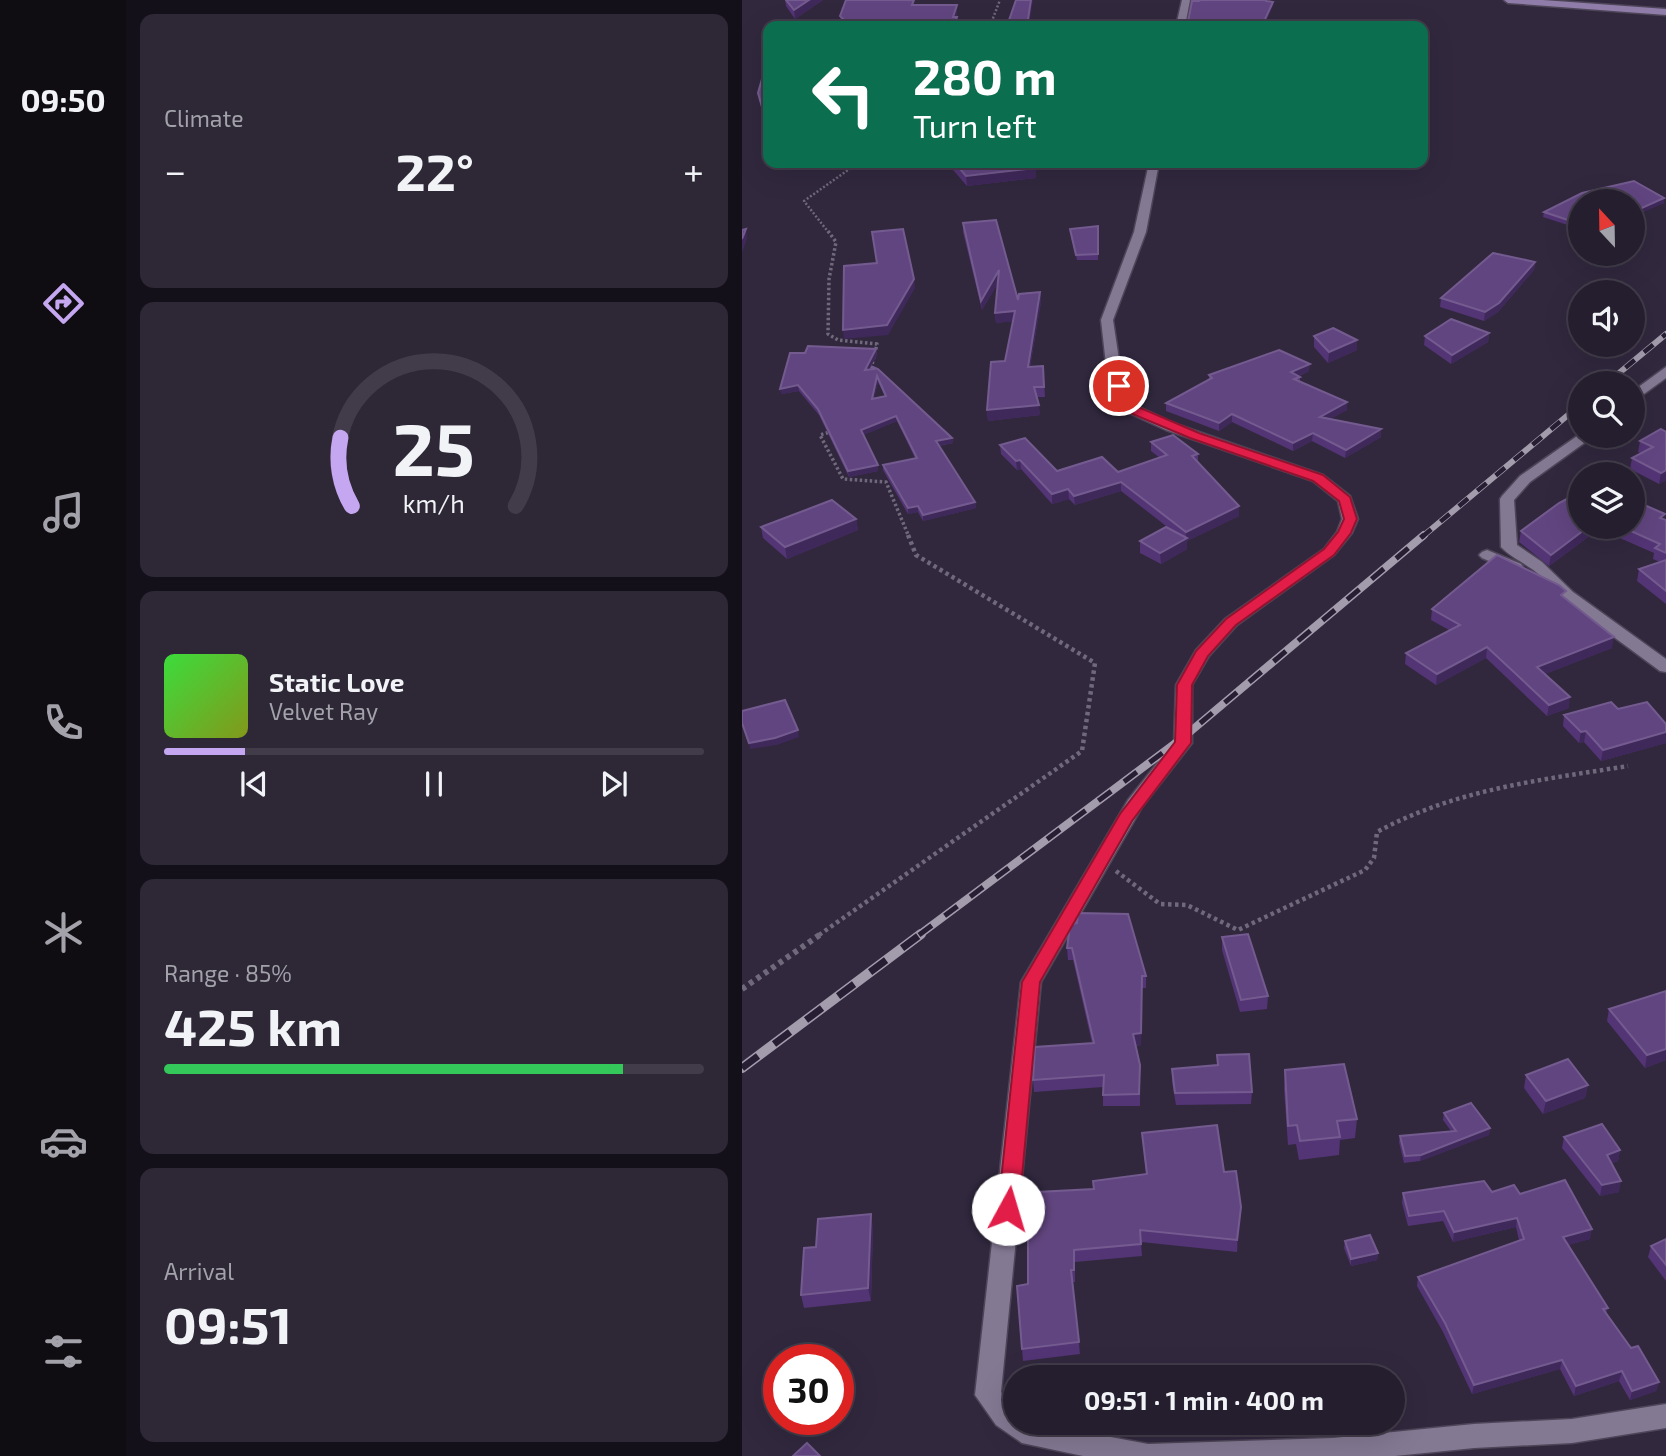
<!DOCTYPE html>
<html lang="en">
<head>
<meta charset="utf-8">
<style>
	body { margin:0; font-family:"Exo 2",sans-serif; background:#2d2736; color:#f1f3f6; height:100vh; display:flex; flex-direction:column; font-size:26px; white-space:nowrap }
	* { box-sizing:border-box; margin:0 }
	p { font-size:23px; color:#a3a2aa }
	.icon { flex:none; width:38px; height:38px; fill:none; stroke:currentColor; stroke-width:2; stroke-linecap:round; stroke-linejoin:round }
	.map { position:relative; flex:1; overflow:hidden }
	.drawer { display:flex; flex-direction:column; gap:14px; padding:14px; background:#141019; width:616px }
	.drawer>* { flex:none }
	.top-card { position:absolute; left:21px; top:21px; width:665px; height:147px; border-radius:14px; box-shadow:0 7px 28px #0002,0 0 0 2px #423c4a; background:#0b6e4f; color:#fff; overflow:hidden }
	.needle { width:46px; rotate:338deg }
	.fabs { position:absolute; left:826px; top:189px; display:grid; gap:14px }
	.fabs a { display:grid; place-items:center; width:77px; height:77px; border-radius:50%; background:#251e2e; box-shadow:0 7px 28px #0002,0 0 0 2px #423c4a; font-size:35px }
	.speed { position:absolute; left:21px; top:1344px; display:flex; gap:14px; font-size:35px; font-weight:700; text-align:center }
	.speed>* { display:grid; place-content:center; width:91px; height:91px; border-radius:50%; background:#251e2e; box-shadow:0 7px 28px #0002,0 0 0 2px #423c4a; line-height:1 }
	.speed .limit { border:10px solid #d22; background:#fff; color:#111 }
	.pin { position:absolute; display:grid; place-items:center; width:60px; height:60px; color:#fff; margin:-30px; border:4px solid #fff; border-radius:50%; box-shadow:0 2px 7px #0007 }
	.me { position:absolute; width:77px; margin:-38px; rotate:6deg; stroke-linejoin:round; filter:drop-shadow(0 0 5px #0008) }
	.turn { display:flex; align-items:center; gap:24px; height:147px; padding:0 35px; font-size:32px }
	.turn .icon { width:91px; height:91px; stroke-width:2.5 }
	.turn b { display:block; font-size:49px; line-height:60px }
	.big { font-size:52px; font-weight:700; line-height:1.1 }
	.drawer .widget { flex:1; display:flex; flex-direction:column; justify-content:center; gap:10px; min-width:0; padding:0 24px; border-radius:14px; background:#2d2736 }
	.drawer .dial { align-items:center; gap:0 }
	.dial svg { height:182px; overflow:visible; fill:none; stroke:#423c4a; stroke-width:7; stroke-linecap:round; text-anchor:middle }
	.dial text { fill:#f1f3f6; stroke:none }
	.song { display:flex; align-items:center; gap:21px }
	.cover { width:84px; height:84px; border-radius:10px; background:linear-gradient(135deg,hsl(120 70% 55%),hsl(70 70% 35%)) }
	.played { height:7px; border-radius:4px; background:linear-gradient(90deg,#c5a6f0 15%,#423c4a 15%) }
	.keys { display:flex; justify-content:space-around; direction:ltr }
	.heat { display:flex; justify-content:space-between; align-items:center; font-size:38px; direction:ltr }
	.charge { height:10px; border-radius:5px; background:linear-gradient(90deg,#34c759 85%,#423c4a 0) }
	.trip { position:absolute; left:261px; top:1365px; width:402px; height:70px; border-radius:35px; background:#251e2e; box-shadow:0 7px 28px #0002,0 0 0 2px #423c4a; font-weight:700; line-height:70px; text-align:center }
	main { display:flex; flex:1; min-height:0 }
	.tabs { display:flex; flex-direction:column; width:126px; justify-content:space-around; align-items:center; background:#0f0c12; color:#a3a2aa }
	.tabs .icon { width:49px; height:49px }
	.tabs .active { color:#c5a6f0 }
	.tabs b { font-size:32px; color:#f1f3f6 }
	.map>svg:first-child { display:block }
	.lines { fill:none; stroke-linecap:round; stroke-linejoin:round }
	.minor-casing { stroke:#4e4658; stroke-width:3 }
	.secondary-casing { stroke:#4e4658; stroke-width:3 }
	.path-far3 { stroke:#70697c; stroke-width:2.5; stroke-dasharray:2 2; stroke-linecap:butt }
	.path-far2 { stroke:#70697c; stroke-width:3.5; stroke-dasharray:2.5 2.5; stroke-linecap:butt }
	.path-far1 { stroke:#70697c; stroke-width:4.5; stroke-dasharray:3.5 3.5; stroke-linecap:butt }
	.path { stroke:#70697c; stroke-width:6; stroke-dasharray:4.5 4.5; stroke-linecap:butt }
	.minor { fill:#847993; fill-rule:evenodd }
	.secondary { fill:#8f7ca9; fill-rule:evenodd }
	.rail-far2-casing { stroke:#a39cad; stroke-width:6 }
	.rail-far1-casing { stroke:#a39cad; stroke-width:8 }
	.rail-casing { stroke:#a39cad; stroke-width:10 }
	.rail-far2 { stroke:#271e33; stroke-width:4.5; stroke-dasharray:12; stroke-linecap:butt }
	.rail-far1 { stroke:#271e33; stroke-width:5; stroke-dasharray:16; stroke-linecap:butt }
	.rail { stroke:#271e33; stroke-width:7; stroke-dasharray:20; stroke-linecap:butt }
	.wall { fill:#533475; fill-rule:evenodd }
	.shaded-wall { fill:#3f285a }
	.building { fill:#614580; stroke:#745b8f; stroke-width:2; fill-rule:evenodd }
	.route { fill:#e11d48; stroke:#92132f; stroke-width:2 }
</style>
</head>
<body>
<main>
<nav class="tabs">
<b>09:50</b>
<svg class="icon active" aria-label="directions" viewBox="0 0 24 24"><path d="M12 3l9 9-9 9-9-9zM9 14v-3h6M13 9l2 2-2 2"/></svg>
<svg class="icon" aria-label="music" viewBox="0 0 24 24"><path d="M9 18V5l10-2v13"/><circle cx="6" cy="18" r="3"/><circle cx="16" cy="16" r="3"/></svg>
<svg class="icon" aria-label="phone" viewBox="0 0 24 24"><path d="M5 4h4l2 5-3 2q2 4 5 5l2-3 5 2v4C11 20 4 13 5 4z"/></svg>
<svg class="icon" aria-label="climate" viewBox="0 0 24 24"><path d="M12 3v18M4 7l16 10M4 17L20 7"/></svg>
<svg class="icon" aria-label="car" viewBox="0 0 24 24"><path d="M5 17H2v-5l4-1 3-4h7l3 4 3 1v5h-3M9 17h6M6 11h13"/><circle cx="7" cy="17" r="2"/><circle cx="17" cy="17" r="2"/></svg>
<svg class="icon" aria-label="filters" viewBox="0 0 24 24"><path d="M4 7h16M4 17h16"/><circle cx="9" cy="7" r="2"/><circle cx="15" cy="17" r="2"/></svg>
</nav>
<section class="drawer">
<div class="widget"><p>Climate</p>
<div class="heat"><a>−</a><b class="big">22°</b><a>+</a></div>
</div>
<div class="widget dial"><svg viewBox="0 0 100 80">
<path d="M14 69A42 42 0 1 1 86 69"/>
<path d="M14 69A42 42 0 0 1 9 39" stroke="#c5a6f0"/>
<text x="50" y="56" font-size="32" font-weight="700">25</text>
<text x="50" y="72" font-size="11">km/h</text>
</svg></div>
<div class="widget">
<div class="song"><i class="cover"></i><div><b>Static Love</b><p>Velvet Ray</p></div></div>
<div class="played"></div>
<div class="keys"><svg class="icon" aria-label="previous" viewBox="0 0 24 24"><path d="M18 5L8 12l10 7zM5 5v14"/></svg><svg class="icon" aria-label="pause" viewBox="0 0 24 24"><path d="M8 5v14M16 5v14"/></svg><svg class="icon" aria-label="next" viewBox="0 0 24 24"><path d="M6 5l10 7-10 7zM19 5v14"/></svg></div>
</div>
<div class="widget"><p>Range · 85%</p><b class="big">425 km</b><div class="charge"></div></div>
<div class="widget"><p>Arrival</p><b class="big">09:51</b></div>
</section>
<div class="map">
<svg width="924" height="1456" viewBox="0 0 924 1456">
	<rect width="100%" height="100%" fill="#31283e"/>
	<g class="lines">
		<g class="minor-casing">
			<g id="minor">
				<path d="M440 0H448L443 26H434Z"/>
				<path d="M407 163H417L404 232 371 320 379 373 389 398 397 407 434 424 581 475 608 496 616 519 610 533 592 555 495 625 467 656 450 685V743L400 807 299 982 259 1392 273 1409V1423H294L406 1444 591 1438 732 1424 830 1419 924 1404V1428L830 1443 732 1448 653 1456H341L280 1443 254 1425 233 1395 279 982 386 800 432 742 434 685 454 650 483 619 582 549 595 532 600 519 596 501 571 481 424 430 387 413 376 399 365 373 359 320 392 232Z"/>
				<path d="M924 367V378L891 402V391Z"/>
				<path d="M838 434 852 436 788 482 772 500 775 545 800 562 831 592 924 659V672L918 671 808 590C804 572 772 561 759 547L758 499 760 496 778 476Z"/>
				<path d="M745 550 779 564 781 567 773 572 740 558 737 555 740 552Z"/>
			</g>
		</g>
		<g class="secondary-casing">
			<path id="secondary" d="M762 0H801L924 9V15L766 3Z"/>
		</g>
		<g class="path-far3">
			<path d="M248 26 258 0"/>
			<path d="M87 233 62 201 116 163"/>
		</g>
		<g class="path-far2">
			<path d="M86 231 94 242 87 279 86 334 96 340 135 344 128 373"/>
			<path d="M91 431 78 435 101 479 144 482 167 537"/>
		</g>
		<g class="path-far1">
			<path d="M374 871 418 904 445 905 496 930 623 870 632 858 635 832C714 789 799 780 886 766"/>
			<path d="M77 935 340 751 353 663 174 555 166 535"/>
		</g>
		<path class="path" d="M0 989 79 934"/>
		<use href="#minor" class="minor"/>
		<use href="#secondary" class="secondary"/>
		<g class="rail-far2-casing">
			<g id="rail-far2">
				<path d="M865 383 924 334"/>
				<path d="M680 537 838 405"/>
			</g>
		</g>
		<g class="rail-far1-casing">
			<path id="rail-far1" d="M177 935 443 736 682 535"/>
		</g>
		<g class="rail-casing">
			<path id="rail" d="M0 1068 179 934"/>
		</g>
		<use href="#rail-far2" class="rail-far2"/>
		<use href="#rail-far1" class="rail-far1"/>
		<use href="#rail" class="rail"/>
	</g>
	<g class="wall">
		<path d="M43 0H81L53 19 44 6Z"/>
		<path d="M174 5H215V14L214 17 216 26H100L99 25 98 16Z"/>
		<path d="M26 58V120L21 116 16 93Z"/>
		<path d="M205 163H290L294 168V178L225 186Z"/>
		<path d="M892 181 922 198V203L891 216V201H838V229L801 217 802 212 840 193Z"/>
		<path d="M221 223 276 300 298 292 299 302 288 367 301 366 303 397H295L298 415 246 421 245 410 263 361 271 321 254 323 253 313 256 283 240 310 221 232Z"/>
		<path d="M356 226V260H335L328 229Z"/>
		<path d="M793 262 792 270 756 312 742 321 698 307 699 298Z"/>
		<path d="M747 333 746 342 709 364 682 345 683 336Z"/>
		<path d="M572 336 615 340V350L586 363 572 347Z"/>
		<path d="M134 349 135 355 127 370 210 438 211 443 197 446 233 502 234 508 181 521 176 512 166 514 141 470V465L173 458 155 421 121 435 136 465V471L107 477 77 415 57 391 39 394ZM136 382 143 396 132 398Z"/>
		<path d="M567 371 557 376 558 377V382L605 410 588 419 639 429V437L603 458 570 441 551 451 490 422 477 431 424 411V403L467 380V375Z"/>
		<path d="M919 429 924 480 917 484 888 469 890 458 899 453 896 452 898 441Z"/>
		<path d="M409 442 456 454V462L497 516 445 541V549L419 564 398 553V541L428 529 379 491 333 505 327 499 310 504 279 469 275 470 259 454 258 445 315 471 376 472 418 458 409 451Z"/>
		<path d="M114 519 116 530 45 559 21 538 19 527Z"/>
		<path d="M922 520H924V604L895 581 897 569 918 562 911 559 912 553 857 529 807 566 777 542 779 531 838 527H891Z"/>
		<path d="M823 599 870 648 803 674 827 708 805 716 744 658 694 685 663 664 664 653 707 630 689 620 690 609Z"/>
		<path d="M822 715 924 724V743L859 761 842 742 837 743 821 726Z"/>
		<path d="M328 925 404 976V988H400L399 1045 394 1046 398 1076V1106H361V1087L292 1092 291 1080 350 1043 331 960H326L325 948Z"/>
		<path d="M480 937 526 996 525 1009 498 1012 480 950Z"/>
		<path d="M924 991V1060L903 1068 865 1021 867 1009Z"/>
		<path d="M475 1055 510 1092 509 1104 434 1105 430 1082V1069L475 1065Z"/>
		<path d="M543 1070 615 1119 613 1138 598 1140 597 1155 557 1160 554 1144 546 1145 542 1089Z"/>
		<path d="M784 1075 846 1085 843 1098 801 1114 782 1088Z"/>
		<path d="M702 1113 748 1128 747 1135 678 1161 662 1163 657 1142 658 1136 709 1131 701 1120Z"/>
		<path d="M400 1133 482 1172 499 1207 495 1252 399 1242 400 1256 333 1262V1282H331L338 1354 281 1361 275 1286 286 1284 295 1205 404 1174Z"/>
		<path d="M822 1137 878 1150 876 1161 870 1163 877 1192 858 1196 820 1148Z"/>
		<path d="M750 1192 778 1194 848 1239 826 1245 866 1308 864 1313 889 1348 917 1382 914 1391 888 1400 877 1381 832 1396 818 1369 730 1394 701 1332 675 1286 676 1277 777 1240 774 1227 711 1242 701 1221 666 1226 660 1203 661 1193Z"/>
		<path d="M131 1227 129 1301 62 1308 59 1295Z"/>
		<path d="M924 1239V1281L906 1257 909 1246Z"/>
		<path d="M603 1241 636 1253 635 1260 609 1266 602 1248Z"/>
	</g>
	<g class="shaded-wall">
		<path d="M67 0H81L53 19 52 10Z"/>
		<path d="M289 0H291L287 26H285Z"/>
		<path d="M531 2V6L522 26H520Z"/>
		<path d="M215 5V14L212 26 211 17Z"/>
		<path d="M294 168V178L225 186 224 176Z"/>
		<path d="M922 198V203L891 216V212Z"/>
		<path d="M4 229 5 239 0 253V239Z"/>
		<path d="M793 262 792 270 756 312 742 321 743 312Z"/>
		<path d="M257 270 258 280 240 310 239 301Z"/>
		<path d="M172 279 173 288 146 335 102 339 101 330Z"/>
		<path d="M298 292 299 302 286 377V367Z"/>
		<path d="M273 311 274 321 254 323 253 313Z"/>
		<path d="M747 333 746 342 709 364 710 355Z"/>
		<path d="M615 340V350L586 363 587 352Z"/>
		<path d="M134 349 135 355 124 375 123 370Z"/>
		<path d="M568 364 567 371 549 379V372Z"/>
		<path d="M135 376 136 382 131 404 130 399Z"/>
		<path d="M56 385 57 391 39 394 38 389Z"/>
		<path d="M605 402V410L578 425V417Z"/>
		<path d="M297 405 298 415 246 421 245 410Z"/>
		<path d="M490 414V422L477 431V423Z"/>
		<path d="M154 416 155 421 119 436V430Z"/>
		<path d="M639 429V437L603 458 604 450Z"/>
		<path d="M571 433 570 441 551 451V443Z"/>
		<path d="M210 438 211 443 194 446V441Z"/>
		<path d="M278 460 279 469 275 470 274 461Z"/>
		<path d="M136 465V471L107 477 106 471Z"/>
		<path d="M924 470V480L917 484 919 473Z"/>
		<path d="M379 482V491L333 505 332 496Z"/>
		<path d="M326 489 327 499 310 504V494Z"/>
		<path d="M233 502 234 508 181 521V515Z"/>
		<path d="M176 506V512L166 514V508Z"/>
		<path d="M497 506V516L445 541V549L419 564 418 553 444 538V532Z"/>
		<path d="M114 519 116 530 45 559 43 547Z"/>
		<path d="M846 527H857V529L807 566 809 555Z"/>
		<path d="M872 637 870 648 793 678 795 667Z"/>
		<path d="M745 647 744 658 694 685 695 674Z"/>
		<path d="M828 697 827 708 805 716 807 705Z"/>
		<path d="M56 730 57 737 35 745 8 749 7 743Z"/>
		<path d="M844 731 842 742 837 743 839 732Z"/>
		<path d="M924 732V743L859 761 861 750Z"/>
		<path d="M400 976 399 1045 391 1046V1034Z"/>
		<path d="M924 1049V1060L903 1068 905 1055Z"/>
		<path d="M846 1085 843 1098 801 1114 804 1101Z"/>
		<path d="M748 1128 747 1135 678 1161 679 1155Z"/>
		<path d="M878 1150 876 1161 863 1166 865 1155Z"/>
		<path d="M879 1181 877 1192 858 1196 860 1185Z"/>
		<path d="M499 1207V1219L495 1252V1240Z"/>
		<path d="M129 1214 131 1227 129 1301 126 1288Z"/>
		<path d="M775 1218 774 1227 711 1242 712 1232Z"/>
		<path d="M850 1229 848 1239 819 1247 821 1237Z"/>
		<path d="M636 1253 635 1260 609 1266V1259Z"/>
		<path d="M820 1360 818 1369 730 1394 732 1385Z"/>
		<path d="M880 1371 877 1381 832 1396 834 1386Z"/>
		<path d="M917 1382 914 1391 888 1400 890 1391Z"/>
	</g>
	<g class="building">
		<path d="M44 0H67L52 10Z"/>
		<path d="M104 0H172L170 5H215L211 17H215L212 26H109L98 16Z"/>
		<path d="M274 0H289L285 26H265Z"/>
		<path d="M458 0H524V1L531 2 520 26H440L441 24 446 22 450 1H457Z"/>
		<path d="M26 58V112L20 107 16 93Z"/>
		<path d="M213 163H290L294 168 224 176Z"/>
		<path d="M892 181 922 198 891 212V201H838V224L802 212 840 193Z"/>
		<path d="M254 220 276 300 277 294 298 292 286 367 301 366 302 387H292L297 405 245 410 249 362 263 361 273 311 253 313 257 270 239 301 221 223Z"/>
		<path d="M356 226V254L334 255 328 229Z"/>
		<path d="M4 229 0 239V230Z"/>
		<path d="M161 229 172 279 145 325 101 330 102 266 135 263 130 232Z"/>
		<path d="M751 253 793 262 757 303 743 312 699 298Z"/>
		<path d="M709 319 747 333 710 355 683 336Z"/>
		<path d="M591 328 615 340 587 352 572 336Z"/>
		<path d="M66 346 134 349 123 370 132 369 131 367 136 369 210 438 194 441 233 502 181 515 176 506 166 508 141 465 175 458 154 416 119 430 136 465 106 471 76 409 56 385 38 389 48 353H63ZM135 376 144 396 130 399Z"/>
		<path d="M537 350 568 364 549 372 558 377 552 379 605 402 578 417 639 429 604 450 571 433 551 443 490 414 477 423 424 403 470 378 467 375Z"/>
		<path d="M919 429 924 432V470L919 473 890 458 911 447 898 441Z"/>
		<path d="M431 435 456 454 450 456 497 506 444 532 379 482 332 496 326 489 310 494 278 460 274 461 258 445 283 438 315 471 360 457 376 472 425 455 409 442Z"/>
		<path d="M838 492V527H846L809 555 779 531 817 503Z"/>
		<path d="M90 500 114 519 43 547 19 527Z"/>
		<path d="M891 500 923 514 918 518 924 520V553L913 548 918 544 880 527H891Z"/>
		<path d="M424 527 445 538 418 553 398 541Z"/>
		<path d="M755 555 817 585 824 591 819 595 872 637 795 667 828 697 807 705 745 647 695 674 664 653 718 625 690 609Z"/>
		<path d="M924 560V591L897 569Z"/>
		<path d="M43 700 56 730 33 738 7 743 0 723V711Z"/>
		<path d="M869 702 876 709 905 702 924 724V732L861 750 844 731 839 732 822 715Z"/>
		<path d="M336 913 386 914 404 976H400L399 1033 391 1034 398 1065 397 1094 361 1095 362 1075 291 1080 293 1047 352 1043 330 948H325L328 925 335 923Z"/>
		<path d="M506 934 526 996 499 1000 480 937Z"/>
		<path d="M924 991V1049L905 1055 867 1009Z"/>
		<path d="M507 1054 510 1092 433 1093 430 1069 476 1065 475 1055Z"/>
		<path d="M826 1059 846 1085 804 1101 784 1075Z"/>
		<path d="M602 1064 615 1119 595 1121 598 1137 558 1141 555 1125 546 1126 543 1070Z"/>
		<path d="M729 1103 748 1128 679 1155 663 1156 658 1136 714 1131 702 1113Z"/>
		<path d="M860 1124 878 1150 865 1155 879 1181 860 1185 822 1137Z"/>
		<path d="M475 1125 482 1172 494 1171 499 1207 495 1240 398 1230 399 1244 332 1250V1270H329L337 1342 280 1349 275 1286 286 1284V1206L295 1205V1192L352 1189 351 1181 405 1174 400 1133Z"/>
		<path d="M823 1180 850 1229 821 1237 866 1308 861 1309 889 1348 896 1346 917 1382 890 1391 880 1371 834 1386 820 1360 732 1385 703 1323 676 1277 782 1239 775 1218 712 1232 702 1211 667 1216 661 1193 742 1181 750 1192 772 1185 778 1194Z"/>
		<path d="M129 1214 126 1288 59 1295 62 1248 74 1247 76 1219Z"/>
		<path d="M628 1235 636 1253 609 1259 603 1241Z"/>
		<path d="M924 1239V1265L909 1246Z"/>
		<path d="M65 1443 78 1456H51Z"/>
	</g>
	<path class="route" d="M377 382 382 383 396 407 457 433 581 475 608 497 615 519 609 533 592 555 494 625 466 656 450 685 449 743 390 821 298 982 277 1209 274 1215 266 1217 259 1215 256 1209 280 982 378 814 433 742 435 685 454 651 484 619 582 549 596 532 602 519 597 501 571 481 448 438 388 413 377 399 371 386Z"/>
</svg>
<div class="fabs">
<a><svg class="needle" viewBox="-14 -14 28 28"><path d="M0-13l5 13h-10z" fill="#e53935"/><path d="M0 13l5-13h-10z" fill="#a3a2aa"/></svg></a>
<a><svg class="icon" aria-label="sound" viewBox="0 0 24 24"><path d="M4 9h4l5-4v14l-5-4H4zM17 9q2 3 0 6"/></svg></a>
<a><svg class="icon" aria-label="search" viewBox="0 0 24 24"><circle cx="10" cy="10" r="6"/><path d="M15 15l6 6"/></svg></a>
<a><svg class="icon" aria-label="layers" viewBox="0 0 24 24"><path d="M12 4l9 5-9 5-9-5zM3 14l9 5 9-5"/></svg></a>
</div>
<div class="speed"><div class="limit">30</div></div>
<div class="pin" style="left:377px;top:386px;background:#d93025"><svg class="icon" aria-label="arrive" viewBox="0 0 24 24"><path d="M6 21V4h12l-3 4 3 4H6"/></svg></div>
<svg class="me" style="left:266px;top:1209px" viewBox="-20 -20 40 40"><circle r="19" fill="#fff"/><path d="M0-13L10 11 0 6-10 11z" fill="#e11d48"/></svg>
<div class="trip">09:51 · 1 min · 400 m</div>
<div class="top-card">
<div class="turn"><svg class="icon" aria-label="left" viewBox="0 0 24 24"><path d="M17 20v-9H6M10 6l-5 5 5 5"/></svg><div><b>280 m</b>Turn left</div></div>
</div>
</div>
</main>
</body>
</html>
